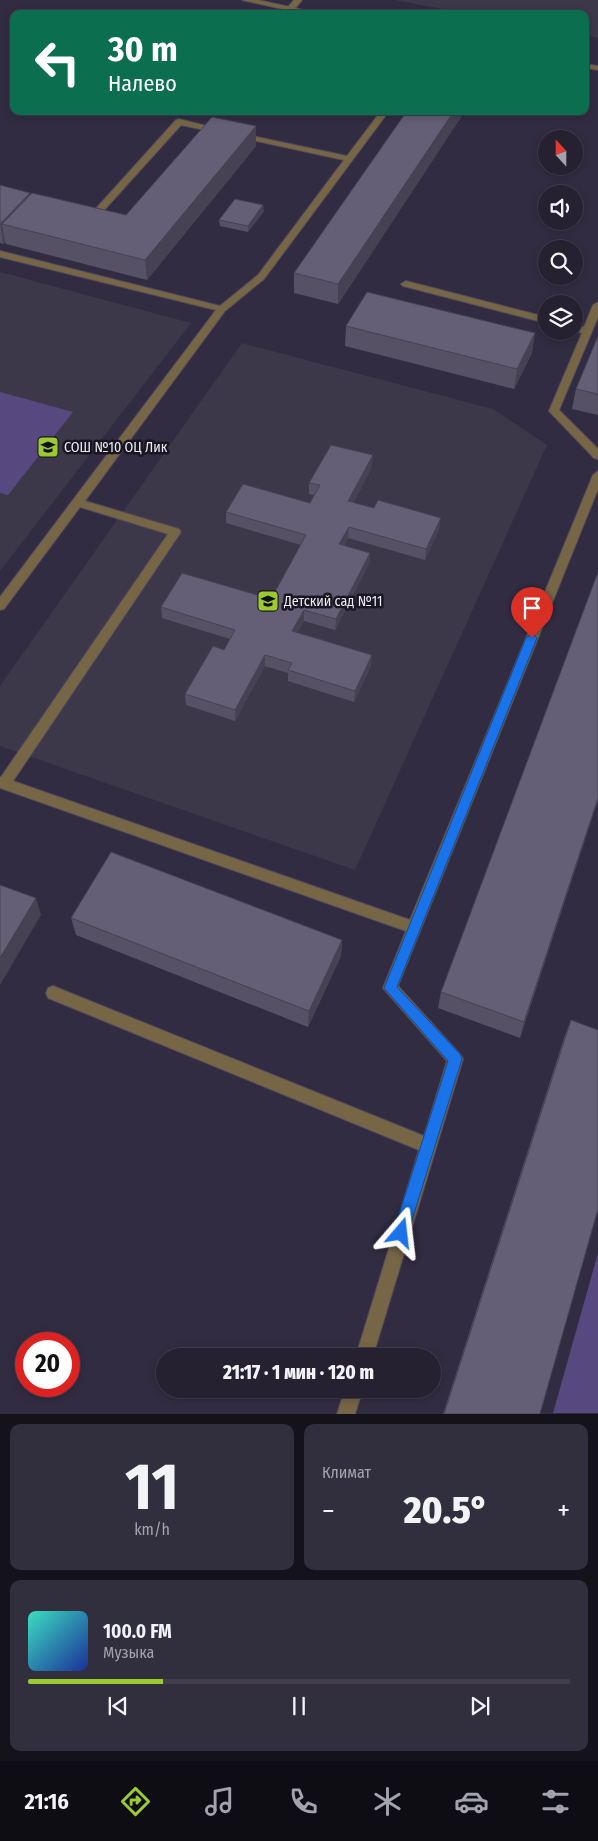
<!DOCTYPE html>
<html lang="ru">
<head>
<meta charset="utf-8">
<style>
	body { margin:0; font-family:"Fira Sans Condensed",sans-serif; background:#312e3d; color:#f1f3f6; height:100vh; display:flex; flex-direction:column; font-size:19px; white-space:nowrap }
	* { box-sizing:border-box; margin:0 }
	p { font-size:16px; color:#a3a3ab }
	.icon { flex:none; width:28px; height:28px; fill:none; stroke:currentColor; stroke-width:2; stroke-linecap:round; stroke-linejoin:round }
	.map { position:relative; height:1414px; overflow:hidden }
	.details { display:flex; flex-direction:column; gap:10px; padding:10px; background:#14121b; flex:1 }
	.details>* { flex:none }
	.top-card { position:absolute; left:10px; top:10px; width:579px; height:105px; border-radius:10px; box-shadow:0 2px 8px #0003,0 0 0 1px #423e4d; background:#0b6e4f; color:#fff; overflow:hidden }
	.needle { width:32px; rotate:339deg }
	.buttons { position:absolute; left:538px; top:130px; display:grid; gap:10px }
	.buttons a { display:grid; place-items:center; width:45px; height:45px; border-radius:50%; background:#252131; box-shadow:0 2px 8px #0003,0 0 0 1px #423e4d; font-size:25px }
	.speed { position:absolute; left:15px; top:1332px; display:flex; gap:10px; font-size:25px; font-weight:700; text-align:center }
	.speed>* { display:grid; place-content:center; width:65px; height:65px; border-radius:50%; background:#252131; box-shadow:0 2px 8px #0003,0 0 0 1px #423e4d; line-height:1 }
	.speed .limit { border:8px solid #d22; background:#fff; color:#111 }
	.pin { position:absolute; display:grid; place-items:center; width:42px; height:42px; color:#fff; margin:-51px -21px; border-radius:50% 50% 50% 0; rotate:-45deg; box-shadow:0 0 5px #0007 }
	.pin .icon { rotate:45deg }
	.me { position:absolute; width:55px; margin:-28px; rotate:17deg; stroke-linejoin:round; filter:drop-shadow(0 0 4px #0008) }
	.turn { display:flex; align-items:center; gap:18px; height:105px; padding:0 15px; font-size:22px }
	.turn .icon { width:65px; height:65px; stroke-width:2.5 }
	.turn b { display:block; font-size:35px; line-height:42px }
	.big { font-size:38px; font-weight:800; line-height:1.1 }
	.details .tile { flex:1; display:flex; flex-direction:column; justify-content:center; gap:8px; min-width:0; padding:0 18px; border-radius:10px; background:#312e3d }
	.details .dial { align-items:center; gap:0 }
	.dial b { font-size:65px; line-height:1 }
	.song { display:flex; align-items:center; gap:15px }
	.cover { width:60px; height:60px; border-radius:8px; background:linear-gradient(135deg,hsl(170 70% 55%),hsl(230 70% 35%)) }
	.played { height:5px; border-radius:2px; background:linear-gradient(90deg,#9cca31 25%,#423e4d 25%) }
	.keys { display:flex; justify-content:space-around; direction:ltr }
	.heat { display:flex; justify-content:space-between; align-items:center; font-size:28px; direction:ltr }
	.details .tiles { flex:1; display:grid; gap:10px; grid-template-columns:1fr 1fr }
	.tile:last-child { grid-column:span 2 }
	.trip { position:absolute; left:156px; top:1348px; width:285px; height:50px; border-radius:25px; background:#252131; box-shadow:0 2px 8px #0003,0 0 0 1px #423e4d; font-weight:800; line-height:50px; text-align:center }
	.tab-bar { display:flex; height:80px; justify-content:space-around; align-items:center; background:#0f0d14; color:#a3a3ab }
	.tab-bar .icon { width:35px; height:35px }
	.tab-bar .selected { color:#9cca31 }
	.tab-bar b { font-size:22px; color:#f1f3f6 }
	.map>svg:first-child { display:block }
	.education { fill:#3d3849 }
	.green { fill:#574880 }
	.lines { fill:none; stroke-linecap:round; stroke-linejoin:round }
	.service-casing { stroke:#4f4a5e; stroke-width:2 }
	.minor-casing { stroke:#4f4a5e; stroke-width:2 }
	.service { fill:#766645; fill-rule:evenodd }
	.minor { fill:#766645; fill-rule:evenodd }
	.wall { fill:#565165 }
	.shaded-wall { fill:#464253 }
	.building { fill:#645e76; stroke:#464253 }
	.route { fill:#1a73e8; stroke:#114b97 }
	.labels { text-anchor:middle; dominant-baseline:central; stroke-width:5; stroke-linejoin:round; paint-order:stroke }
	.poi-label { font-size:14px; fill:#ece9f7; stroke:#181620; text-anchor:start }
</style>
</head>
<body>
<div class="map">
<svg width="598" height="1414" viewBox="0 0 598 1414">
	<rect width="100%" height="100%" fill="#312c41"/>
	<g class="education">
		<path d="M395 0H598V38L585 35V14H469Z"/>
		<path d="M0 272 191 323 0 571Z"/>
		<path d="M242 343 493 409 547 445 355 870 0 746V686Z"/>
	</g>
	<g class="green">
		<path d="M0 392 73 412 8 495 0 493Z"/>
		<path d="M598 1253V1413H553Z"/>
	</g>
	<g class="lines">
		<g class="service-casing">
			<g id="service">
				<path d="M294 0H302L294 10H288L287 8Z"/>
				<path d="M381 111H389L264 279 225 311 85 501 179 529 181 532 13 781 410 920 593 475 598 471V489L398 986 460 1054 463 1059 373 1356H356L419 1150 48 998 46 993 48 988 53 986 424 1136 447 1061 383 988 406 931 0 788V777H1L168 534 80 507 4 609 0 610V597L216 310 0 257V251L220 306 258 275 344 160 238 137V133L347 156Z"/>
				<path d="M179 119 223 130 219 133 181 125 97 218 84 216V212L92 213 176 120Z"/>
				<path d="M406 281 546 317V323L403 286 401 284Z"/>
				<path d="M598 302V317L559 410 598 449V459L594 458 549 411 582 333 574 331V325L584 327 593 305Z"/>
				<path d="M345 1389H363L355 1414H337Z"/>
			</g>
		</g>
		<g class="minor-casing">
			<g id="minor">
				<path d="M242 0H258L322 14H305Z"/>
				<path d="M585 64 598 66V70L585 68Z"/>
			</g>
		</g>
		<use href="#service" class="service"/>
		<use href="#minor" class="minor"/>
	</g>
	<g class="wall">
		<path d="M407 111H465L338 304 294 293V273Z"/>
		<path d="M256 126V146L147 280 6 244 5 242 3 244 0 243V185L31 195 126 215Z"/>
		<path d="M264 211 248 232 220 226 219 220Z"/>
		<path d="M346 326 532 353 514 389 345 346Z"/>
		<path d="M598 336V415L572 409 576 389Z"/>
		<path d="M372 467 353 503 439 529 425 560 348 538 344 546 370 553 369 564 335 630 304 621 297 633 371 666 354 702 288 681V673L265 666 235 721 186 705 185 694 224 650 230 639 162 618 161 607 271 599 301 545 226 523V512L310 503 314 495 309 494V483Z"/>
		<path d="M598 800 520 1038 438 1008 441 992Z"/>
		<path d="M71 918 342 940 341 956 308 1027 76 935Z"/>
		<path d="M571 1020 540 1414H443L565 1035Z"/>
	</g>
	<g class="shaded-wall">
		<path d="M454 111H465L338 304V284Z"/>
		<path d="M256 126V146L147 280 145 260Z"/>
		<path d="M30 193 34 213 2 224 5 242 3 244 0 224Z"/>
		<path d="M263 205 264 211 248 232V226Z"/>
		<path d="M535 333 532 353 514 389 517 369Z"/>
		<path d="M373 455 372 467 348 512V501Z"/>
		<path d="M441 518 439 529 425 560 426 549Z"/>
		<path d="M349 527 348 538 339 555V544Z"/>
		<path d="M370 553 369 564 335 630 336 619Z"/>
		<path d="M304 610V621L292 642V631Z"/>
		<path d="M265 655V666L235 721V710Z"/>
		<path d="M372 655 371 666 354 702 355 691Z"/>
		<path d="M598 798V800L520 1038 524 1022Z"/>
		<path d="M36 898 41 915 0 985V958Z"/>
		<path d="M342 940 341 956 308 1027 309 1011Z"/>
	</g>
	<g class="building">
		<path d="M407 111H454L338 284 294 273Z"/>
		<path d="M212 117 256 126 145 260 2 224 32 193 126 215Z"/>
		<path d="M0 185 30 193 0 224Z"/>
		<path d="M235 199 263 205 248 226 219 220Z"/>
		<path d="M367 292 535 333 517 369 346 326Z"/>
		<path d="M598 336V394L576 389Z"/>
		<path d="M331 445 373 455 348 501 374 508 378 500 441 518 426 549 349 527 339 544 370 553 336 619 304 610 292 631 372 655 355 691 288 670 292 663 265 655 235 710 185 694 213 646 224 650 235 630 161 607 182 573 271 599 306 535 226 512 243 484 310 503 320 485 309 483Z"/>
		<path d="M598 572V798L524 1022 441 992Z"/>
		<path d="M111 852 342 940 309 1011 71 918Z"/>
		<path d="M0 885 36 898 0 958Z"/>
		<path d="M571 1020 598 1030V1209L540 1414H444Z"/>
	</g>
	<path class="route" d="M532 633 537 638 397 987 460 1054 462 1059 408 1233 406 1238 401 1241 396 1238 393 1233 448 1061 384 988 526 638Z"/>
	<defs>
		<g id="school-square" transform="scale(1.125)"><rect x="-9" y="-9" width="18" height="18" rx="4" fill="#9cca31" stroke="#181620"/><path d="M0-5L7-2L0 1L-7-2ZM-4 1L0 2.5L4 1V4Q0 6-4 4Z" fill="#111"/></g>
	</defs>
	<g fill-rule="evenodd">
		<use href="#school-square" x="48" y="447"/>
		<use href="#school-square" x="268" y="601"/>
	</g>
	<g class="labels">
		<g class="poi-label">
			<text x="64" y="447">СОШ №10 ОЦ Лик</text>
			<text x="284" y="601">Детский сад №11</text>
		</g>
	</g>
</svg>
<div class="buttons">
<a><svg class="needle" viewBox="-14 -14 28 28"><path d="M0-13l5 13h-10z" fill="#e53935"/><path d="M0 13l5-13h-10z" fill="#a3a3ab"/></svg></a>
<a><svg class="icon" aria-label="sound" viewBox="0 0 24 24"><path d="M4 9h4l5-4v14l-5-4H4zM17 9q2 3 0 6"/></svg></a>
<a><svg class="icon" aria-label="search" viewBox="0 0 24 24"><circle cx="10" cy="10" r="6"/><path d="M15 15l6 6"/></svg></a>
<a><svg class="icon" aria-label="layers" viewBox="0 0 24 24"><path d="M12 4l9 5-9 5-9-5zM3 14l9 5 9-5"/></svg></a>
</div>
<div class="speed"><div class="limit">20</div></div>
<div class="pin" style="left:532px;top:638px;background:#d93025"><svg class="icon" aria-label="arrive" viewBox="0 0 24 24"><path d="M6 21V4h12l-3 4 3 4H6"/></svg></div>
<svg class="me" style="left:401px;top:1233px" viewBox="-20 -20 40 40"><path d="M0-17L14 15 0 8-14 15z" fill="#1a73e8" stroke="#fff" stroke-width="4"/></svg>
<div class="trip">21:17 · 1 мин · 120 m</div>
<div class="top-card">
<div class="turn"><svg class="icon" aria-label="left" viewBox="0 0 24 24"><path d="M17 20v-9H6M10 6l-5 5 5 5"/></svg><div><b>30 m</b>Налево</div></div>
</div>
</div>
<section class="details">
<div class="tiles">
<div class="tile dial"><b>11</b><p>km/h</p></div>
<div class="tile"><p>Климат</p>
<div class="heat"><a>−</a><b class="big">20.5°</b><a>+</a></div>
</div>
<div class="tile">
<div class="song"><i class="cover"></i><div><b>100.0 FM</b><p>Музыка</p></div></div>
<div class="played"></div>
<div class="keys"><svg class="icon" aria-label="previous" viewBox="0 0 24 24"><path d="M18 5L8 12l10 7zM5 5v14"/></svg><svg class="icon" aria-label="pause" viewBox="0 0 24 24"><path d="M8 5v14M16 5v14"/></svg><svg class="icon" aria-label="next" viewBox="0 0 24 24"><path d="M6 5l10 7-10 7zM19 5v14"/></svg></div>
</div>
</div>
</section>
<nav class="tab-bar">
<b>21:16</b>
<svg class="icon selected" aria-label="directions" viewBox="0 0 24 24"><path d="M12 3l9 9-9 9-9-9zM9 14v-3h6M13 9l2 2-2 2"/></svg>
<svg class="icon" aria-label="music" viewBox="0 0 24 24"><path d="M9 18V5l10-2v13"/><circle cx="6" cy="18" r="3"/><circle cx="16" cy="16" r="3"/></svg>
<svg class="icon" aria-label="phone" viewBox="0 0 24 24"><path d="M5 4h4l2 5-3 2q2 4 5 5l2-3 5 2v4C11 20 4 13 5 4z"/></svg>
<svg class="icon" aria-label="climate" viewBox="0 0 24 24"><path d="M12 3v18M4 7l16 10M4 17L20 7"/></svg>
<svg class="icon" aria-label="car" viewBox="0 0 24 24"><path d="M5 17H2v-5l4-1 3-4h7l3 4 3 1v5h-3M9 17h6M6 11h13"/><circle cx="7" cy="17" r="2"/><circle cx="17" cy="17" r="2"/></svg>
<svg class="icon" aria-label="filters" viewBox="0 0 24 24"><path d="M4 7h16M4 17h16"/><circle cx="9" cy="7" r="2"/><circle cx="15" cy="17" r="2"/></svg>
</nav>
</body>
</html>
